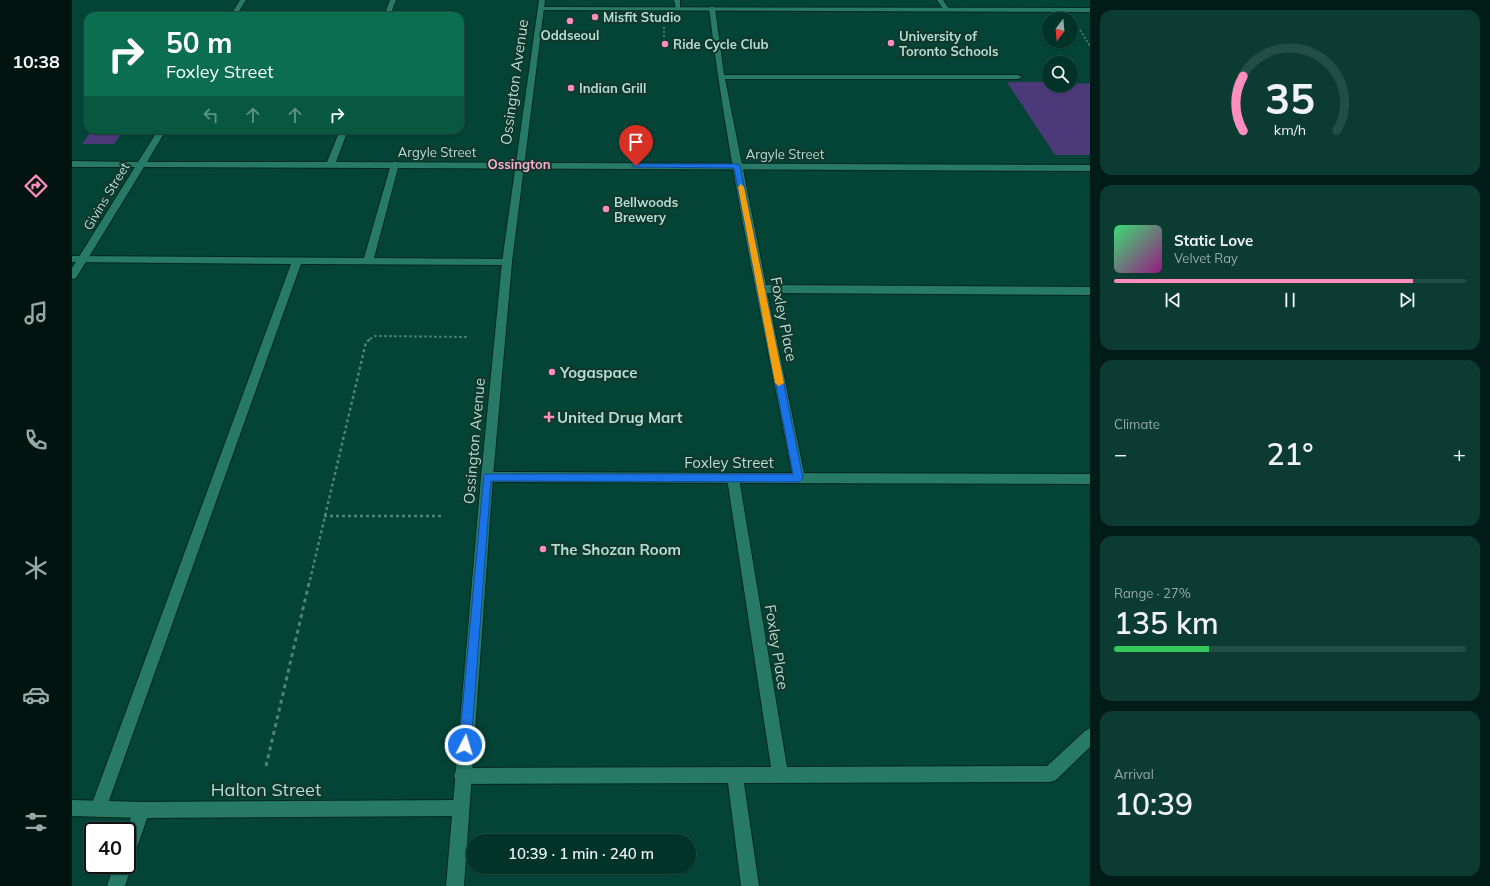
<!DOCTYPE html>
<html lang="en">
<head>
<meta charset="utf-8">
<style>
	body { margin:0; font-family:Mulish,sans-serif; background:#0c3b31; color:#f1f3f6; height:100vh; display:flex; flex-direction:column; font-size:15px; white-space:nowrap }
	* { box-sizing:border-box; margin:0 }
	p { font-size:13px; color:#96aaa8 }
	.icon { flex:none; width:22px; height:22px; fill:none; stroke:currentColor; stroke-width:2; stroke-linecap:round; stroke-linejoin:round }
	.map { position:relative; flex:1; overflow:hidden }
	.sheet { display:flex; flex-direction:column; gap:10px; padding:10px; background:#011c17; width:400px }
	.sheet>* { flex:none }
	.banner { position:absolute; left:12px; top:12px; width:380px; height:122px; border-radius:12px; box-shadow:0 1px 3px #0004,0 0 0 1px #234e46; background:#0b6e4f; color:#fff; overflow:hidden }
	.needle { width:26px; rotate:196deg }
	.fabs { position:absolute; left:970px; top:12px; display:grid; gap:8px }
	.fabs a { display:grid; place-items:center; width:36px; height:36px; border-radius:50%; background:#023329; box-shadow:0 1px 3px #0004,0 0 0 1px #234e46; font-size:20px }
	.speed { position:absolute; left:12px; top:822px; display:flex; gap:8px; font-size:20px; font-weight:700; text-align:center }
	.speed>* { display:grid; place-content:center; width:52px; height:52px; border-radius:50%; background:#023329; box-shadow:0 1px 3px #0004,0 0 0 1px #234e46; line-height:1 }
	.speed .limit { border:2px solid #111; border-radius:6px; background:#fff; color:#111 }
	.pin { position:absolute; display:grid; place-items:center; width:34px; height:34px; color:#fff; margin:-41px -17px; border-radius:50% 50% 50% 0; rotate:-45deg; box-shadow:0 0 4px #0007 }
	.pin .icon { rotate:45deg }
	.me { position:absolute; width:44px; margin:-22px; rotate:5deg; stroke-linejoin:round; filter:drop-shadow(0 0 3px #0008) }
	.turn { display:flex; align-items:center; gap:14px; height:84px; padding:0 16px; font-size:18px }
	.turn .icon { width:52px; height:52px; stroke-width:2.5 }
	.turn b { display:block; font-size:28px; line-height:34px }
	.lanes { display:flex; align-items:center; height:38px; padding:0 16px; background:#0003; justify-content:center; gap:20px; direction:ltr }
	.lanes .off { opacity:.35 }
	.big { font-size:30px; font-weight:600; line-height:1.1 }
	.sheet .tile { flex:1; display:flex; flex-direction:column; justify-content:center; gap:6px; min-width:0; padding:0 14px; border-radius:12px; background:#0c3b31 }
	.sheet .dial { align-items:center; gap:0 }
	.dial svg { height:104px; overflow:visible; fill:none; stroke:#234e46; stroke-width:7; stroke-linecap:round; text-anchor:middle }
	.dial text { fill:#f1f3f6; stroke:none }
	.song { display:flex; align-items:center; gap:12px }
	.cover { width:48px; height:48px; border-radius:6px; background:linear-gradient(135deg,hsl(140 70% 55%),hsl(310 70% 35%)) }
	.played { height:4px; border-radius:2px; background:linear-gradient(90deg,#fe8ebd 85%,#234e46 85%) }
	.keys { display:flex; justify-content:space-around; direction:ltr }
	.heat { display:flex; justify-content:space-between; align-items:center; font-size:22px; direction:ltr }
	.charge { height:6px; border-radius:3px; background:linear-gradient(90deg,#34c759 27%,#234e46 0) }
	.trip { position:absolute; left:394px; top:834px; width:230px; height:40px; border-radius:20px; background:#023329; box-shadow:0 1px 3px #0004,0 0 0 1px #234e46; font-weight:600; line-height:40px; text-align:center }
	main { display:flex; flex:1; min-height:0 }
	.dock { display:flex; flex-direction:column; width:72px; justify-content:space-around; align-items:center; background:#011410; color:#96aaa8 }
	.dock .icon { width:28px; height:28px }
	.dock .current { color:#fe8ebd }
	.dock b { font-size:18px; color:#f1f3f6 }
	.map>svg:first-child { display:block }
	.green { fill:#4c397a }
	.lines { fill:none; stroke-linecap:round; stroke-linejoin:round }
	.lane-casing { stroke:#04271f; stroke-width:2 }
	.street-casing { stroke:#04271f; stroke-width:2 }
	.secondary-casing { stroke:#04271f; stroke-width:2 }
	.path-far3 { stroke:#4d8678; stroke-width:1.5; stroke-dasharray:2 2; stroke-linecap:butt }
	.path-far2 { stroke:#4d8678; stroke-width:2; stroke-dasharray:2.5 2.5; stroke-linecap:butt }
	.path-far1 { stroke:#4d8678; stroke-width:2.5; stroke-dasharray:3 3; stroke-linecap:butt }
	.path { stroke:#4d8678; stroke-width:3; stroke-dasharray:4 4; stroke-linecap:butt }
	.lane { fill:#267a66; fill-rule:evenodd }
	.street { fill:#267a66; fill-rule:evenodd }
	.secondary { fill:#267a66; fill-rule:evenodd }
	.route { fill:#1a73e8; stroke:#114b97 }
	.slow { fill:#f59e0b }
	.poi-dot { fill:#fe8ebd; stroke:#14362d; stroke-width:1.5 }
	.labels { text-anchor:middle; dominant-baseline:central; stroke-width:4; stroke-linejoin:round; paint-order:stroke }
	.far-poi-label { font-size:13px; font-weight:bold; fill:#b0dfd0; stroke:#14362d; text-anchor:start }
	.far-street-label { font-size:13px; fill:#b0dfd0; stroke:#14362d }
	.far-neighbourhood-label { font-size:13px; font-weight:bold; fill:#fdadcc; stroke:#14362d }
	.street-label { font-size:15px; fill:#b0dfd0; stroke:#14362d }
	.poi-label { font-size:15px; font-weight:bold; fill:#b0dfd0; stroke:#14362d; text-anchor:start }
	.near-street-label { font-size:18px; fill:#b0dfd0; stroke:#14362d }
</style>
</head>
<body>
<main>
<nav class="dock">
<b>10:38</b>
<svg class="icon current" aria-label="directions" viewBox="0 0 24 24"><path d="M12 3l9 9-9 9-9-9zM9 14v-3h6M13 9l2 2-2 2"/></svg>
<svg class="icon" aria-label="music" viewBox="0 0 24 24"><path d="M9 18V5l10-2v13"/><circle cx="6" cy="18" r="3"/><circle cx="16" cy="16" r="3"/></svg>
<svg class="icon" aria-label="phone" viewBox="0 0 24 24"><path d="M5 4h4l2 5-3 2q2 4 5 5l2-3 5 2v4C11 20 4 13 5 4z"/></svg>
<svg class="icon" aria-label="climate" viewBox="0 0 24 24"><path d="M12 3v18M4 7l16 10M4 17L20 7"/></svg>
<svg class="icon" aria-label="car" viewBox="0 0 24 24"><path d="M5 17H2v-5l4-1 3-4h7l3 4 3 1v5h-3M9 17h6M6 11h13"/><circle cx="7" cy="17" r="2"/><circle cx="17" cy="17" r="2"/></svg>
<svg class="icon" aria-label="filters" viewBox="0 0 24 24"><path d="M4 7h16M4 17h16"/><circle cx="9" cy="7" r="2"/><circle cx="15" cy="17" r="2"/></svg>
</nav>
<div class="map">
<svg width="1018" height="886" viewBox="0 0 1018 886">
	<rect width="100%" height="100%" fill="#034437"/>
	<g class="green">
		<path d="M935 82H977V85L1018 83V155H983Z"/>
		<path d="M20 130H52L42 144H10Z"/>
	</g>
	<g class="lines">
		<g class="lane-casing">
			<g id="lane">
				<path d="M602 0H608V9H604Z"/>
				<path d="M865 0H871L877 9 876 10H872Z"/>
				<path d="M640 6 643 8 652 75H946L950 77 946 79H653L694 285 1018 287V295L695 293 733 478 731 482 727 483 723 482 721 478C691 321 656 167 637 8Z"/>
				<path d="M323 161 327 164 302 258 435 259 440 262 435 265 229 264 34 809 32 815 26 817 20 815 18 809 219 264 0 262V256L292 258 319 164Z"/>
				<path d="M661 473 665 474 667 478 715 767 975 766 1013 731 1018 728V747L984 780 978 782 672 783 687 886H669L656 783 390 784 384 782 382 776 384 770 390 768 699 767 655 478 657 474Z"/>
				<path d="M70 802 76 804 78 810 63 853 61 859 58 860 60 865 53 886H35L42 865H55L54 831 64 804Z"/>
			</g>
		</g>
		<g class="street-casing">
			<g id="street">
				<path d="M168 0H174L164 16H158Z"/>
				<path d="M318 0H324L318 16H312Z"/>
				<path d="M467 7 1018 8V12L469 10 466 8Z"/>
				<path d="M86 130H94L75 162H255L268 130H276L264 162 1018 165V171L72 167 4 278 0 279V268L63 167H0V161L66 162Z"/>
				<path d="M415 472 1018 474V484L415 482 411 481 409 477 411 473Z"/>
				<path d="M0 800 70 802 389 800 395 802 397 808 395 814 389 816 70 818 0 816Z"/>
			</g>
		</g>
		<g class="secondary-casing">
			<path id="secondary" d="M467 0H473L440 262 421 477 392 886H374L409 477 430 262Z"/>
		</g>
		<g class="path-far3">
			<path d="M592 27V38"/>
			<path d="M1008 30 1018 46"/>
		</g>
		<path class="path-far2" d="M298 339 303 336 396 337"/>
		<g class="path-far1">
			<path d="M252 516H372"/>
			<path d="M238 580 294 342 300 338"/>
		</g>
		<path class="path" d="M194 766 238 579"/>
		<use href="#lane" class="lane"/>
		<use href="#street" class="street"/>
		<use href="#secondary" class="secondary"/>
	</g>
	<path class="route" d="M564 164H665L668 166 731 478 727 482 419 481 399 745 397 749 393 751 389 749 387 745 412 474H721L662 168 561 167 560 166Z"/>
	<path class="slow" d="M669 184 672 187 712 383 707 386 703 383 666 187Z"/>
	<g class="poi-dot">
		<circle cx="523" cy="17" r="4"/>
		<circle cx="498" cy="21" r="4"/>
		<circle cx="819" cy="43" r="4"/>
		<circle cx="593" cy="44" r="4"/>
		<circle cx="499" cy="88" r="4"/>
		<circle cx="534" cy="209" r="4"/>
		<circle cx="480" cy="372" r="4"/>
		<path d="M475 411h4v4h4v4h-4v4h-4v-4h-4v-4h4z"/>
		<circle cx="471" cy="549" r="4"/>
	</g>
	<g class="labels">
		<g class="far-poi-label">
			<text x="531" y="17">Misfit Studio</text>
			<text x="498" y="35" text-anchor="middle">Oddseoul</text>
			<text x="827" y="36">University of<tspan x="827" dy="15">Toronto Schools</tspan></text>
			<text x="601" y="44">Ride Cycle Club</text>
			<text x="507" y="88">Indian Grill</text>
			<text x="542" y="202">Bellwoods<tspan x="542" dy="15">Brewery</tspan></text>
		</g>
		<g class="far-street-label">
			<text x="365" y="152">Argyle Street</text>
			<text x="713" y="154">Argyle Street</text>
			<text transform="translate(34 196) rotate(-59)">Givins Street</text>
		</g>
		<g class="far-neighbourhood-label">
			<text x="447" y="164">Ossington</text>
		</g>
		<g class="street-label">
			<text transform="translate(442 82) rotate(-82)">Ossington Avenue</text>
			<text transform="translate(712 319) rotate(79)">Foxley Place</text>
			<text transform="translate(402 441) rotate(-85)">Ossington Avenue</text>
			<text x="657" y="462">Foxley Street</text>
			<text transform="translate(705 647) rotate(81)">Foxley Place</text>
		</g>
		<g class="poi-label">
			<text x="488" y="372">Yogaspace</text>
			<text x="485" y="417">United Drug Mart</text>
			<text x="479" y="549">The Shozan Room</text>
		</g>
		<g class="near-street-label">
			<text x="194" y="789">Halton Street</text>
		</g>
	</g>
</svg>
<div class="fabs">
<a><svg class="needle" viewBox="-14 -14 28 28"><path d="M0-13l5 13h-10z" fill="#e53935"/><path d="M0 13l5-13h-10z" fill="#96aaa8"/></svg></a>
<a><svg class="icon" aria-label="search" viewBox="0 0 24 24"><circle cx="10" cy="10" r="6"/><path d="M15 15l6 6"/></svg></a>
</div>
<div class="speed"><div class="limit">40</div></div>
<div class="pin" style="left:564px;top:166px;background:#d93025"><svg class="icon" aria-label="arrive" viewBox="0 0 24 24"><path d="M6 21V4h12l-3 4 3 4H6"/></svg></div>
<svg class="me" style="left:393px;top:745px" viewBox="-20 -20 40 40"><circle r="17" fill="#1a73e8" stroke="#fff" stroke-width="3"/><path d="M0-11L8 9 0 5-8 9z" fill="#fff"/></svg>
<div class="trip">10:39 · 1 min · 240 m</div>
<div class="banner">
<div class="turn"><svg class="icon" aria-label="right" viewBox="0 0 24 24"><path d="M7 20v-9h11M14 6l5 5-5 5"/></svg><div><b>50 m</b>Foxley Street</div></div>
<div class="lanes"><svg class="icon off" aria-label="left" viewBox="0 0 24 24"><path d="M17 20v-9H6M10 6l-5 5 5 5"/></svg><svg class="icon off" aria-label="ahead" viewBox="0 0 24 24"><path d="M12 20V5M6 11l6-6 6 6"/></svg><svg class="icon off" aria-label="ahead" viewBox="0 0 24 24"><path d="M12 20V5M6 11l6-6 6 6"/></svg><svg class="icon" aria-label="right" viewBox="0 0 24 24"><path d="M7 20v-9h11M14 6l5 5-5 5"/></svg></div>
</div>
</div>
<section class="sheet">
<div class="tile dial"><svg viewBox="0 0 100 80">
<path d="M14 69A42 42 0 1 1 86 69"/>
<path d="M14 69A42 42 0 0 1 14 27" stroke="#fe8ebd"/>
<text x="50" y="56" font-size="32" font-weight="700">35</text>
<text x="50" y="72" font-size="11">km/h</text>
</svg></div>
<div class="tile">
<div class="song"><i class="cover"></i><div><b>Static Love</b><p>Velvet Ray</p></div></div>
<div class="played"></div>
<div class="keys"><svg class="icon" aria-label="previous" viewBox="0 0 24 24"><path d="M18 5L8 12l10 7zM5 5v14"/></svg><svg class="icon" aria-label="pause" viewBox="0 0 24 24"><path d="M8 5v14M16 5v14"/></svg><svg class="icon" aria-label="next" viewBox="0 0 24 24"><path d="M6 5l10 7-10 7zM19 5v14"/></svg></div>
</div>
<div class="tile"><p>Climate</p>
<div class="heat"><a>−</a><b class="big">21°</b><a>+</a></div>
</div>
<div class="tile"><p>Range · 27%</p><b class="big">135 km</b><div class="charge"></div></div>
<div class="tile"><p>Arrival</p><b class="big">10:39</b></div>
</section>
</main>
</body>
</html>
